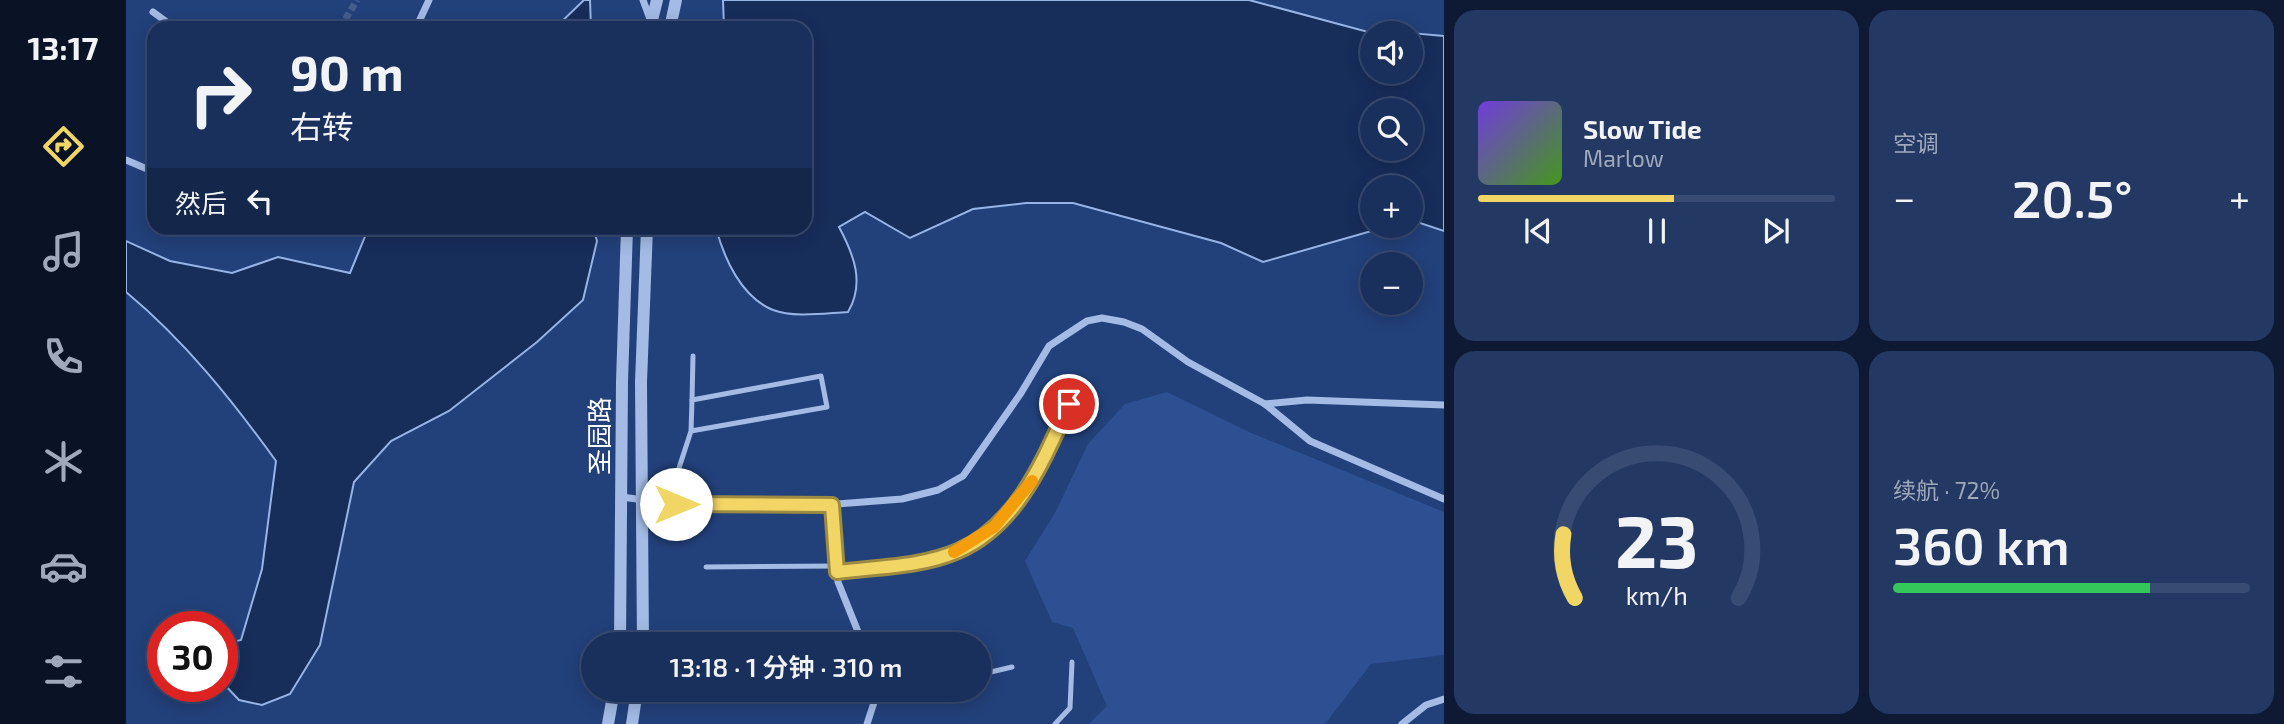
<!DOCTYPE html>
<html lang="zh">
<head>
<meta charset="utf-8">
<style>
	body { margin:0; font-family:"Exo 2","Noto Sans SC",sans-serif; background:#233862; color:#f1f3f6; height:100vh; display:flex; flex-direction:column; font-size:26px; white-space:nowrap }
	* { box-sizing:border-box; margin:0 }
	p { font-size:23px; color:#9fa9bb }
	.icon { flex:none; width:38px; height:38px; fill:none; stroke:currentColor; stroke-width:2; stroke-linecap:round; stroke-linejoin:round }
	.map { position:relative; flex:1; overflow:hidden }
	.panel { display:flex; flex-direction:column; gap:10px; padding:10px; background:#0e1a33; width:840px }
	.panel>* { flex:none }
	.guide { position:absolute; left:21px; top:21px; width:665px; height:214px; border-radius:21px; box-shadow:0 4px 18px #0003,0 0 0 2px #384b72; background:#1a305c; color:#f1f3f6; overflow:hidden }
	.controls { position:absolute; left:1234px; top:21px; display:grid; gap:14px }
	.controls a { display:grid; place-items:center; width:63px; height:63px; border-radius:50%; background:#1a305c; box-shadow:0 4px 18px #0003,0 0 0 2px #384b72; font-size:35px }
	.speed { position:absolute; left:21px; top:611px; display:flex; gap:14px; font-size:35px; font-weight:700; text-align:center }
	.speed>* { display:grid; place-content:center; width:91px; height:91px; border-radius:50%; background:#1a305c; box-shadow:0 4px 18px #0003,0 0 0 2px #384b72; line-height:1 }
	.speed .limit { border:10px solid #d22; background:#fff; color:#111 }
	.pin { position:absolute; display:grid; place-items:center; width:60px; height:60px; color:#fff; margin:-30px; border:4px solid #fff; border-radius:50%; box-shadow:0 2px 7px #0007 }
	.me { position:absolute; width:77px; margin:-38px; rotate:90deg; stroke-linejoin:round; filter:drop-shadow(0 0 5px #0008) }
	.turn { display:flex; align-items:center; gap:24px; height:147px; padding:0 28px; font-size:32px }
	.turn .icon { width:91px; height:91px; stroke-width:2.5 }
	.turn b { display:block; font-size:49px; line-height:60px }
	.then { display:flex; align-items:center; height:66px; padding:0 28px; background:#0003; gap:14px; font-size:26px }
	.big { font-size:52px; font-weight:600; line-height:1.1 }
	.panel .tile { flex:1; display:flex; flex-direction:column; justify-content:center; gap:10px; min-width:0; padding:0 24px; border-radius:21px; background:#233862 }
	.panel .dial { align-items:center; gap:0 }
	.dial svg { height:182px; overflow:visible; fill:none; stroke:#384b72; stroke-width:7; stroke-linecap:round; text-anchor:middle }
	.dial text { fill:#f1f3f6; stroke:none }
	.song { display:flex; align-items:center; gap:21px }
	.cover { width:84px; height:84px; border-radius:10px; background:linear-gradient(135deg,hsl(260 70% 55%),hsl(100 70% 35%)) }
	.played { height:7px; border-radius:4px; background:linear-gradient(90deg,#f1d665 55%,#384b72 55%) }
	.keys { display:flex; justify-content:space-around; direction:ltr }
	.heat { display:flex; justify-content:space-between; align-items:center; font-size:38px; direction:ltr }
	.charge { height:10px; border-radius:5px; background:linear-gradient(90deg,#34c759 72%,#384b72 0) }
	.panel .tiles { flex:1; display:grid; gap:10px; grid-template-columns:repeat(2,1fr) }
	.trip { position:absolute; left:455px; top:632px; width:410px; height:70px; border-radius:35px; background:#1a305c; box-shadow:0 4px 18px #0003,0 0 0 2px #384b72; font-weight:600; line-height:70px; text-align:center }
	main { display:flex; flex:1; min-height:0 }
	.tabs { display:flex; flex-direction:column; width:126px; justify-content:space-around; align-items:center; background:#0a1325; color:#9fa9bb }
	.tabs .icon { width:49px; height:49px }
	.tabs .active { color:#f1d665 }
	.tabs b { font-size:32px; color:#f1f3f6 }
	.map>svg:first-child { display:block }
	.green { fill:#2c5092 }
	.water { fill:#172d5a; stroke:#97b4e6; stroke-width:2; fill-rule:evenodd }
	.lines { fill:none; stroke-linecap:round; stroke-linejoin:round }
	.minor-tunnel { stroke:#435d8e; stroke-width:7; stroke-dasharray:7 3.5; stroke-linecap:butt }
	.service { stroke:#a3bbe5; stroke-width:5 }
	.minor { stroke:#a3bbe5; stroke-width:7 }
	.tertiary { stroke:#a3bbe5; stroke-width:12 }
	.route-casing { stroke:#9d8b42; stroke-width:18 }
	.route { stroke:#f1d665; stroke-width:12 }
	.slow { stroke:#f59e0b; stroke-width:12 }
	.labels { text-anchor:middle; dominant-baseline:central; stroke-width:7; stroke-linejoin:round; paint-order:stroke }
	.street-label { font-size:26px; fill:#fff; stroke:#22407a }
</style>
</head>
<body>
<main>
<nav class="tabs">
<b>13:17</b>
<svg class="icon active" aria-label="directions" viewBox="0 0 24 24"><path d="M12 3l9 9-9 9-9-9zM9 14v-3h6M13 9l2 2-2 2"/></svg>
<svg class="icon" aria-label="music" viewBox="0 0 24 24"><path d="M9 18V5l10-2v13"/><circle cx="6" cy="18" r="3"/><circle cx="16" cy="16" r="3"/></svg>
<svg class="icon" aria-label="phone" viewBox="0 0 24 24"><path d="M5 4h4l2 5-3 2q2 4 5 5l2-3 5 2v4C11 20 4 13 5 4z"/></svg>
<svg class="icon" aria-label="climate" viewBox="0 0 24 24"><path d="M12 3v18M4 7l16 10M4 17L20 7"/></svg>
<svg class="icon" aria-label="car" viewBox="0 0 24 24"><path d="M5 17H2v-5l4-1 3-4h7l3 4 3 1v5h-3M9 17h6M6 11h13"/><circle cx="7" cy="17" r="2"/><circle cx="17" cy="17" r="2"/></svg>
<svg class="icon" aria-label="filters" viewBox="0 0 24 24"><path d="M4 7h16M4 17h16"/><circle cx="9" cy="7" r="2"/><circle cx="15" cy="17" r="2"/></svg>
</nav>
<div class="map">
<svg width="1318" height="724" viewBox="0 0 1318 724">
	<rect width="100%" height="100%" fill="#22407a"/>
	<path class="green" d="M1041 392 1123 432 1318 512V655L1245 664 1199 724H963L981 706 947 628 926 622 899 561 929 513 962 444 999 404Z"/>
	<g class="water">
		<path d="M458 0H464L465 28H429Z"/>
		<path d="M597 0H1123L1246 33V72H1284L1285 33 1318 36V231L1285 220 1284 187H1246V226H1263L1137 262 1095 243 947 203H900L847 209 784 238 739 212 713 227C728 255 739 283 722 312 700 313 668 318 647 310 615 297 598 258 590 228H679V28H598ZM1246 110H1284V149H1246Z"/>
		<path d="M256 228H467L471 241 457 300 411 342 323 411 265 441 228 482 194 645 164 694 136 705 113 700 96 682V645L115 640 136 569 150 461C106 400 58 340 0 292V241L44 261 106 273 152 257 224 273 240 234Z"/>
	</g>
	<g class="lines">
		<path class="minor-tunnel" d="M214 28 231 0"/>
		<g class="service">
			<path d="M566 400 567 356"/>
			<path d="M550 504 553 468 565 431 701 407 695 376 566 400 565 431"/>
			<path d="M580 567 711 566"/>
			<path d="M711 572C750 567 796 566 833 551 892 525 918 459 943 404"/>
			<path d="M852 675 886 667"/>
			<path d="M929 724 944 708 946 662"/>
		</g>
		<g class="minor">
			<path d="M517 0 524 19"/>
			<path d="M27 12 49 28"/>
			<path d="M290 28 303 0"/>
			<path d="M0 160 28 172"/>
			<path d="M1139 404 1181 400 1318 405"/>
			<path d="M495 497 550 504 698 505 776 499 812 490 837 476 895 393 923 346 961 321 976 318 998 322 1016 329 1062 362 1139 404 1184 441 1318 499"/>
			<path d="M707 505 712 582 737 644"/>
			<path d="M741 724 752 690"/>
			<path d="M1276 724 1300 705 1318 699"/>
		</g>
		<g class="tertiary">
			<path d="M524 28 531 0"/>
			<path d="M544 28 550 0"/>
			<path d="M494 644 496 382 501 228"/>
			<path d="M517 644 515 382 521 228"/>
			<path d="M482 724 488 690"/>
			<path d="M506 724 511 690"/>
		</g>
	</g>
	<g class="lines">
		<g class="route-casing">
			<path id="route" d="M550 504 706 505 711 572C750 567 796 567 832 551 892 525 918 459 943 404"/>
		</g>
		<use href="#route" class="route"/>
		<path class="slow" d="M828 552 868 527 906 481"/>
	</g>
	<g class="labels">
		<g class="street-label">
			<text transform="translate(472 436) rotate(-90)">圣园路</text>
		</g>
	</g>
</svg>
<div class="controls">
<a><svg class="icon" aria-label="sound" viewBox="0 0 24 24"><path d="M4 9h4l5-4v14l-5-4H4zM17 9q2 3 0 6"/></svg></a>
<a><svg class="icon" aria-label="search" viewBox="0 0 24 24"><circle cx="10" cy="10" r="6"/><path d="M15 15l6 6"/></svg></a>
<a>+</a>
<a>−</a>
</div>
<div class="speed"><div class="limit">30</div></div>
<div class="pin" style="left:943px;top:404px;background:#d93025"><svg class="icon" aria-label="arrive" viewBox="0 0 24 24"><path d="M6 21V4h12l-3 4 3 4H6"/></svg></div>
<svg class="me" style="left:550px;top:504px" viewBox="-20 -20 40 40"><circle r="19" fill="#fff"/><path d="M0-13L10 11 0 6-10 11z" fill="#f1d665"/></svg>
<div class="trip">13:18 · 1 分钟 · 310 m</div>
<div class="guide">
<div class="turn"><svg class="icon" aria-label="right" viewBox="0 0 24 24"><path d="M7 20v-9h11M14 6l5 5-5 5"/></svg><div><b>90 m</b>右转</div></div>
<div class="then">然后<svg class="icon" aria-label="left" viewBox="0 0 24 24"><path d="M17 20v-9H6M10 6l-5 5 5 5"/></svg></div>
</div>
</div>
<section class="panel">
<div class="tiles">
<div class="tile">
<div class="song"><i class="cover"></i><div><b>Slow Tide</b><p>Marlow</p></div></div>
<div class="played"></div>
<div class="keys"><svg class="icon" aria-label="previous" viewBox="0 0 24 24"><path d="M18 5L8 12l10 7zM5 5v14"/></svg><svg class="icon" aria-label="pause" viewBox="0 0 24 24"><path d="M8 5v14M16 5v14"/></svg><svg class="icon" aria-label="next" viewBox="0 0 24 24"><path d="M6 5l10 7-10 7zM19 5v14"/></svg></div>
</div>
<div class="tile"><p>空调</p>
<div class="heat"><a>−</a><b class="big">20.5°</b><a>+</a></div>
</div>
<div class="tile dial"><svg viewBox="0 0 100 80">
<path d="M14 69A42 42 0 1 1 86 69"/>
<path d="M14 69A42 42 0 0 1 9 41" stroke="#f1d665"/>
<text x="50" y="56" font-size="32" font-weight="700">23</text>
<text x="50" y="72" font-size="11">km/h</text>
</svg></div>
<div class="tile"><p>续航 · 72%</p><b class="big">360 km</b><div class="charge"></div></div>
</div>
</section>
</main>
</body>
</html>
